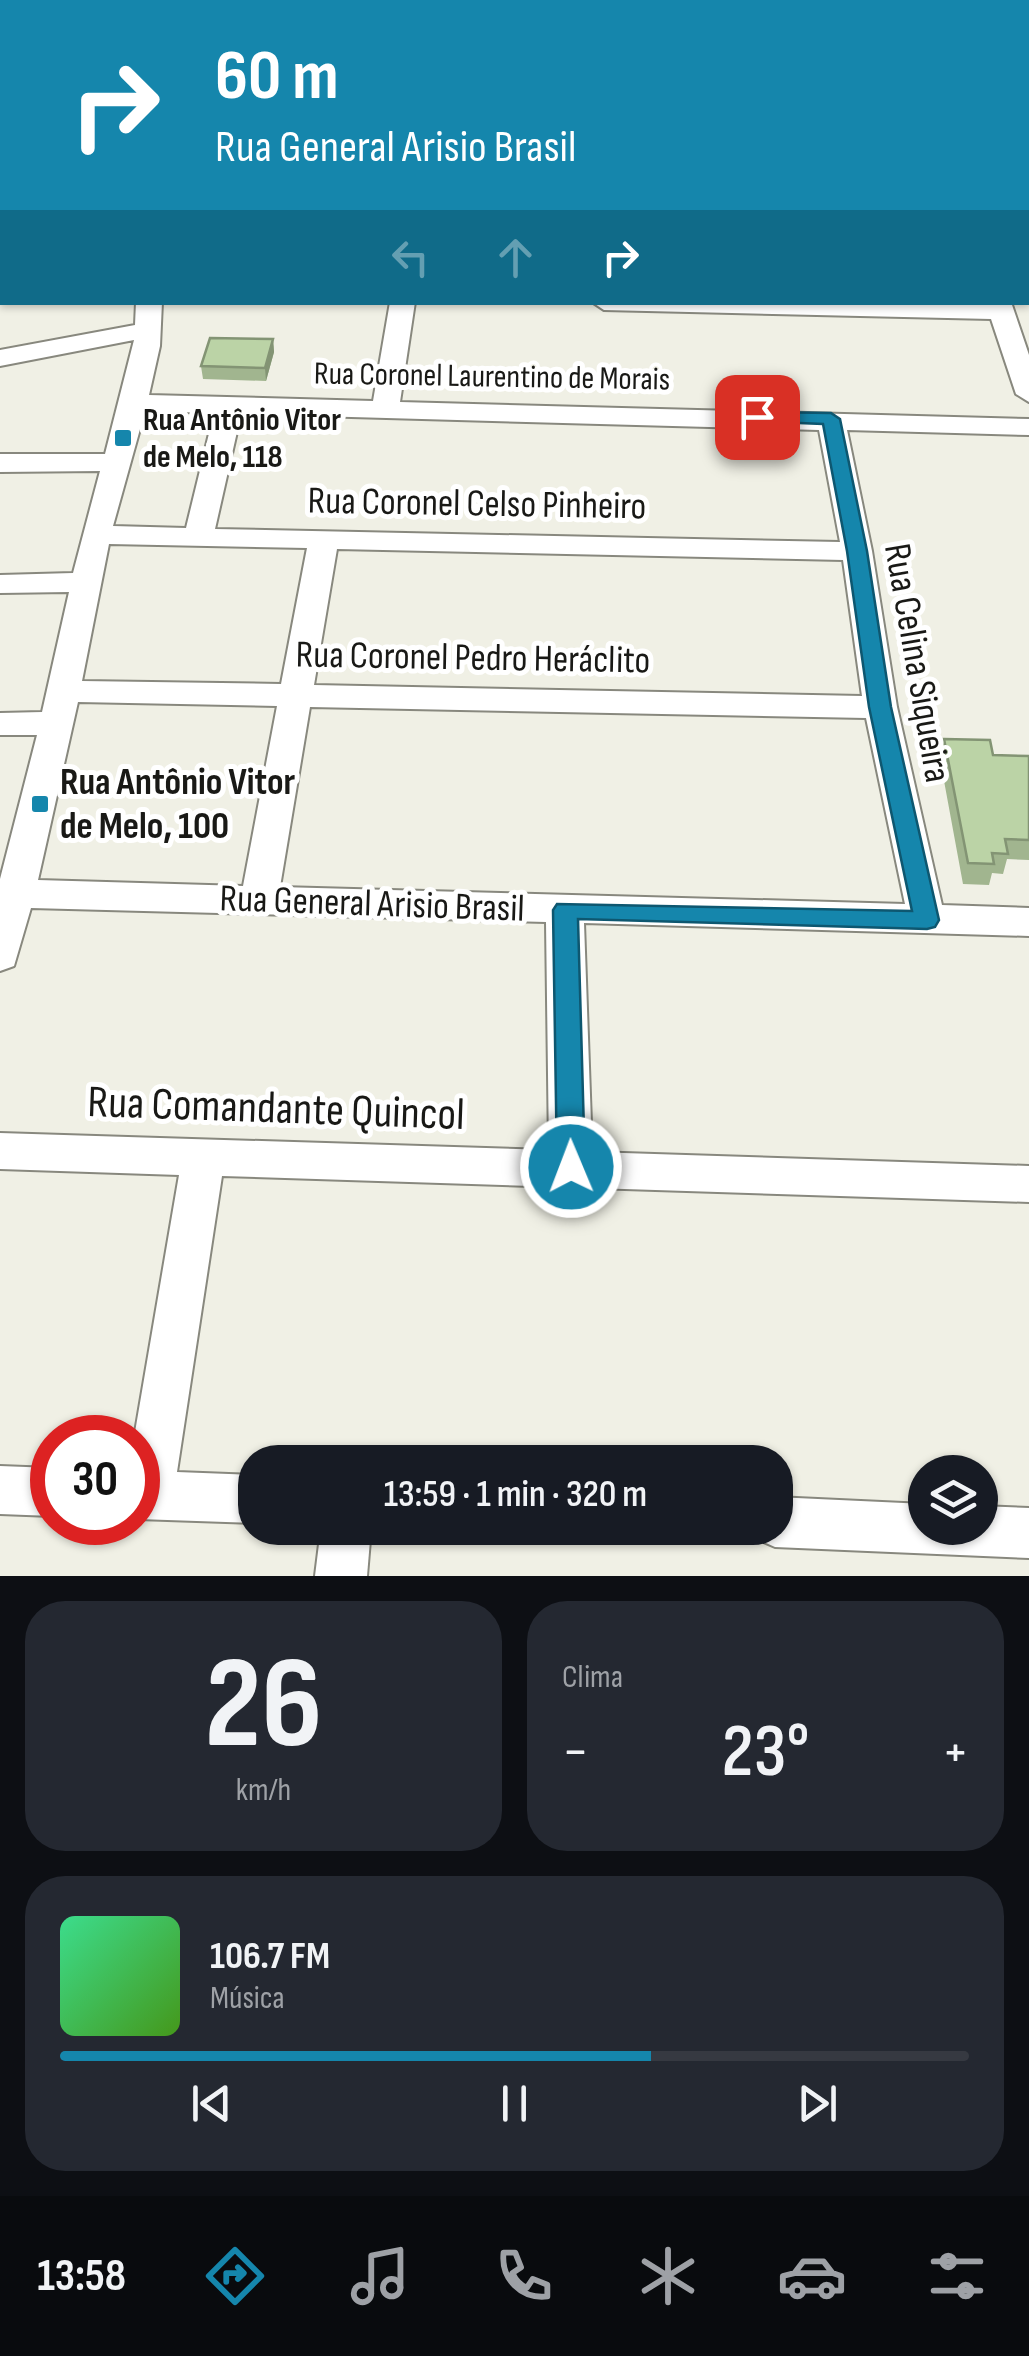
<!DOCTYPE html>
<html lang="pt">
<head>
<meta charset="utf-8">
<style>
	body { margin:0; font-family:"Sofia Sans Condensed",sans-serif; background:#242831; color:#f1f3f6; height:100vh; display:flex; flex-direction:column; font-size:38px; white-space:nowrap }
	* { box-sizing:border-box; margin:0 }
	p { font-size:32px; color:#9ea1a6 }
	.icon { flex:none; width:55px; height:55px; fill:none; stroke:currentColor; stroke-width:2; stroke-linecap:round; stroke-linejoin:round }
	.map { position:relative; height:1576px; overflow:hidden }
	.sheet { display:flex; flex-direction:column; gap:25px; padding:25px; background:#0d0f14; flex:1 }
	.sheet>* { flex:none }
	.hud { position:absolute; left:0px; top:0px; width:1030px; height:305px; box-shadow:0 2px 8px #0004; background:#1586ac; color:#fff; overflow:hidden }
	.tools { position:absolute; left:908px; top:1455px; display:grid; gap:20px }
	.tools a { display:grid; place-items:center; width:90px; height:90px; border-radius:50%; background:#171b24; box-shadow:0 2px 8px #0004; font-size:50px }
	.speed { position:absolute; left:30px; top:1415px; display:flex; gap:20px; font-size:50px; font-weight:700; text-align:center }
	.speed>* { display:grid; place-content:center; width:130px; height:130px; border-radius:50%; background:#171b24; box-shadow:0 2px 8px #0004; line-height:1 }
	.speed .limit { border:15px solid #d22; background:#fff; color:#111 }
	.pin { position:absolute; display:grid; place-items:center; width:85px; height:85px; color:#fff; margin:-42px; border-radius:20px; box-shadow:0 5px 15px #0006 }
	.me { position:absolute; width:110px; margin:-55px; rotate:359deg; stroke-linejoin:round; filter:drop-shadow(0 0 8px #0008) }
	.turn { display:flex; align-items:center; gap:35px; height:210px; padding:0 50px; font-size:45px }
	.turn .icon { width:130px; height:130px; stroke-width:2.5 }
	.turn b { display:block; font-size:70px; line-height:85px }
	.lanes { display:flex; align-items:center; height:95px; padding:0 50px; background:#0003; justify-content:center; gap:50px; direction:ltr }
	.lanes .off { opacity:.35 }
	.big { font-size:75px; font-weight:600; line-height:1.1 }
	.sheet .tile { flex:1; display:flex; flex-direction:column; justify-content:center; gap:15px; min-width:0; padding:0 35px; border-radius:40px; background:#242831 }
	.sheet .dial { align-items:center; gap:0 }
	.dial b { font-size:130px; line-height:1 }
	.song { display:flex; align-items:center; gap:30px }
	.cover { width:120px; height:120px; border-radius:15px; background:linear-gradient(135deg,hsl(150 70% 55%),hsl(100 70% 35%)) }
	.played { height:10px; border-radius:5px; background:linear-gradient(90deg,#1586ac 65%,#363941 65%) }
	.keys { display:flex; justify-content:space-around; direction:ltr }
	.heat { display:flex; justify-content:space-between; align-items:center; font-size:55px; direction:ltr }
	.sheet .tiles { flex:1; display:grid; gap:25px; grid-template-columns:1fr 1fr }
	.tile:last-child { grid-column:span 2 }
	.trip { position:absolute; left:238px; top:1445px; width:555px; height:100px; border-radius:40px; background:#171b24; box-shadow:0 2px 8px #0004; font-weight:600; line-height:100px; text-align:center }
	.menu { display:flex; height:160px; justify-content:space-around; align-items:center; background:#090b0e; color:#9ea1a6 }
	.menu .icon { width:70px; height:70px }
	.menu .active { color:#1586ac }
	.menu b { font-size:45px; color:#f1f3f6 }
	.map>svg:first-child { display:block }
	.lines { fill:none; stroke-linecap:round; stroke-linejoin:round }
	.street-casing { stroke:#88887e; stroke-width:4 }
	.street { fill:#fff; fill-rule:evenodd }
	.wall { fill:#a1b58f }
	.shaded-wall { fill:#839474 }
	.building { fill:#bbd3a6; stroke:#839474; stroke-width:2.5 }
	.route { fill:#1586ac; stroke:#0e5770; stroke-width:2.5 }
	.poi-dot { fill:#1586ac; stroke:#fff; stroke-width:4 }
	.labels { text-anchor:middle; dominant-baseline:central; stroke-width:10; stroke-linejoin:round; paint-order:stroke }
	.far-street-label { font-size:32px; fill:#191916; stroke:#fff }
	.far-poi-label { font-size:32px; font-weight:bold; fill:#191916; stroke:#fff; text-anchor:start }
	.street-label { font-size:38px; fill:#191916; stroke:#fff }
	.poi-label { font-size:38px; font-weight:bold; fill:#191916; stroke:#fff; text-anchor:start }
	.near-street-label { font-size:45px; fill:#191916; stroke:#fff }
</style>
</head>
<body>
<div class="map">
<svg width="1029" height="1576" viewBox="0 0 1029 1576">
	<rect width="100%" height="100%" fill="#f0f0e5"/>
	<g class="lines">
		<g class="street-casing">
			<g id="street">
				<path d="M65 0H83L84 2H65Z"/>
				<path d="M444 0H462L463 2H444Z"/>
				<path d="M895 0H913L915 2H896Z"/>
				<rect x="0" y="7" width="2" height="12"/>
				<rect x="1028" y="25" width="1" height="13"/>
				<rect x="0" y="72" width="2" height="12"/>
				<rect x="1028" y="90" width="1" height="12"/>
				<rect x="0" y="165" width="2" height="14"/>
				<path d="M136 302H162L160 346 149 395 373 401 390 302H415L400 402 1029 419V435L847 430 872 551 897 707 942 905 1029 908V936L584 923 592 1152 1029 1166V1202L222 1176 177 1472 255 1475V1523L138 1519V1438H134L179 1175 0 1169V1133L549 1150 546 922 31 908 14 966 0 971V879L37 735H0V713L42 712 69 592 0 593V575L73 573 100 471 0 472V454H105L134 340 0 366V350L135 325ZM145 411 214 413 186 528 113 526ZM241 414 819 430 840 542 215 529ZM109 544 307 548 281 684 82 681ZM337 549 843 560 862 696 314 685ZM78 702 277 706 243 886 38 880ZM310 707 866 718 905 904 280 887Z"/>
				<path d="M592 302H1011L1029 355V402L1016 394 991 319 604 310Z"/>
				<path d="M0 1466 52 1468V1516L0 1514Z"/>
				<path d="M775 1497 925 1504V1528H980V1506L1029 1508V1558L775 1547 757 1539 752 1528H775Z"/>
				<path d="M321 1528H371L367 1576H315Z"/>
			</g>
		</g>
		<use href="#street" class="street"/>
	</g>
	<g class="wall">
		<path d="M273 339 274 352 266 381 203 379 201 366Z"/>
		<path d="M944 739 993 755 1029 756V860L1007 859 1003 874 992 873 989 885 963 884 940 759Z"/>
	</g>
	<path class="shaded-wall" d="M273 339 274 352 266 381 265 368Z"/>
	<g class="building">
		<path d="M210 338 273 339 265 368 201 366Z"/>
		<path d="M944 739 990 740 993 755 1029 756V840L1005 839 1008 854 992 853 994 864 968 863Z"/>
	</g>
	<path class="route" d="M757 412 831 413 840 419 867 551 891 707 939 920 935 927 927 929 578 919 585 1167 581 1176 571 1179 561 1176 557 1167 553 910 557 904 912 911 869 707 847 551 823 424 750 421V413Z"/>
	<g class="poi-dot">
		<rect x="113" y="428" width="20" height="20" rx="5"/>
		<rect x="30" y="794" width="20" height="20" rx="5"/>
	</g>
	<g class="labels">
		<g class="far-street-label">
			<text transform="translate(492 377) rotate(1)">Rua Coronel Laurentino de Morais</text>
		</g>
		<g class="far-poi-label">
			<text x="143" y="420">Rua Antônio Vitor<tspan x="143" dy="37">de Melo, 118</tspan></text>
		</g>
		<g class="street-label">
			<text transform="translate(477 504) rotate(1)">Rua Coronel Celso Pinheiro</text>
			<text transform="translate(473 658) rotate(1)">Rua Coronel Pedro Heráclito</text>
			<text transform="translate(917 663) rotate(80)">Rua Celina Siqueira</text>
			<text transform="translate(372 904) rotate(2)">Rua General Arisio Brasil</text>
		</g>
		<g class="poi-label">
			<text x="60" y="782">Rua Antônio Vitor<tspan x="60" dy="44">de Melo, 100</tspan></text>
		</g>
		<g class="near-street-label">
			<text transform="translate(276 1109) rotate(2)">Rua Comandante Quincol</text>
		</g>
	</g>
</svg>
<div class="tools">
<a><svg class="icon" aria-label="layers" viewBox="0 0 24 24"><path d="M12 4l9 5-9 5-9-5zM3 14l9 5 9-5"/></svg></a>
</div>
<div class="speed"><div class="limit">30</div></div>
<div class="pin" style="left:757px;top:417px;background:#d93025"><svg class="icon" aria-label="arrive" viewBox="0 0 24 24"><path d="M6 21V4h12l-3 4 3 4H6"/></svg></div>
<svg class="me" style="left:571px;top:1167px" viewBox="-20 -20 40 40"><circle r="17" fill="#1586ac" stroke="#fff" stroke-width="3"/><path d="M0-11L8 9 0 5-8 9z" fill="#fff"/></svg>
<div class="trip">13:59 · 1 min · 320 m</div>
<div class="hud">
<div class="turn"><svg class="icon" aria-label="right" viewBox="0 0 24 24"><path d="M7 20v-9h11M14 6l5 5-5 5"/></svg><div><b>60 m</b>Rua General Arisio Brasil</div></div>
<div class="lanes"><svg class="icon off" aria-label="left" viewBox="0 0 24 24"><path d="M17 20v-9H6M10 6l-5 5 5 5"/></svg><svg class="icon off" aria-label="ahead" viewBox="0 0 24 24"><path d="M12 20V5M6 11l6-6 6 6"/></svg><svg class="icon" aria-label="right" viewBox="0 0 24 24"><path d="M7 20v-9h11M14 6l5 5-5 5"/></svg></div>
</div>
</div>
<section class="sheet">
<div class="tiles">
<div class="tile dial"><b>26</b><p>km/h</p></div>
<div class="tile"><p>Clima</p>
<div class="heat"><a>−</a><b class="big">23°</b><a>+</a></div>
</div>
<div class="tile">
<div class="song"><i class="cover"></i><div><b>106.7 FM</b><p>Música</p></div></div>
<div class="played"></div>
<div class="keys"><svg class="icon" aria-label="previous" viewBox="0 0 24 24"><path d="M18 5L8 12l10 7zM5 5v14"/></svg><svg class="icon" aria-label="pause" viewBox="0 0 24 24"><path d="M8 5v14M16 5v14"/></svg><svg class="icon" aria-label="next" viewBox="0 0 24 24"><path d="M6 5l10 7-10 7zM19 5v14"/></svg></div>
</div>
</div>
</section>
<nav class="menu">
<b>13:58</b>
<svg class="icon active" aria-label="directions" viewBox="0 0 24 24"><path d="M12 3l9 9-9 9-9-9zM9 14v-3h6M13 9l2 2-2 2"/></svg>
<svg class="icon" aria-label="music" viewBox="0 0 24 24"><path d="M9 18V5l10-2v13"/><circle cx="6" cy="18" r="3"/><circle cx="16" cy="16" r="3"/></svg>
<svg class="icon" aria-label="phone" viewBox="0 0 24 24"><path d="M5 4h4l2 5-3 2q2 4 5 5l2-3 5 2v4C11 20 4 13 5 4z"/></svg>
<svg class="icon" aria-label="climate" viewBox="0 0 24 24"><path d="M12 3v18M4 7l16 10M4 17L20 7"/></svg>
<svg class="icon" aria-label="car" viewBox="0 0 24 24"><path d="M5 17H2v-5l4-1 3-4h7l3 4 3 1v5h-3M9 17h6M6 11h13"/><circle cx="7" cy="17" r="2"/><circle cx="17" cy="17" r="2"/></svg>
<svg class="icon" aria-label="filters" viewBox="0 0 24 24"><path d="M4 7h16M4 17h16"/><circle cx="9" cy="7" r="2"/><circle cx="15" cy="17" r="2"/></svg>
</nav>
</body>
</html>
